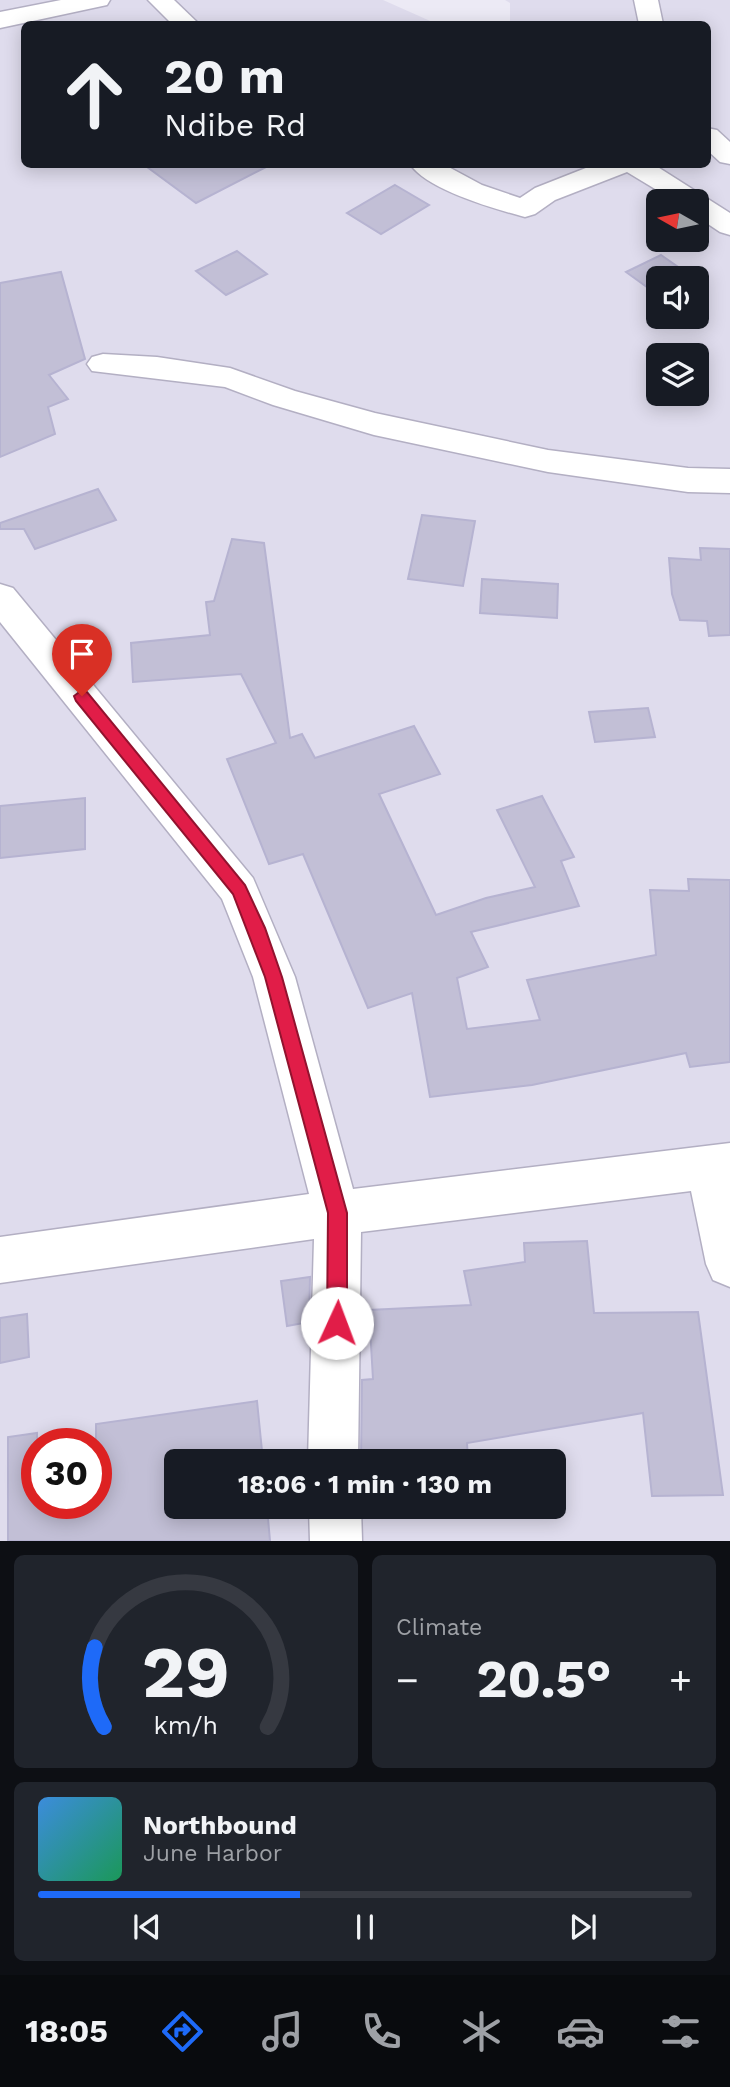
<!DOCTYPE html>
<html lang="en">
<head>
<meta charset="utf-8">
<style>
	body { margin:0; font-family:"Work Sans",sans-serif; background:#20242c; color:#f1f3f6; height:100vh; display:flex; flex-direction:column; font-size:26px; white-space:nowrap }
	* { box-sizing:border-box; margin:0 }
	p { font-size:23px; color:#9ea1a6 }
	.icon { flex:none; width:38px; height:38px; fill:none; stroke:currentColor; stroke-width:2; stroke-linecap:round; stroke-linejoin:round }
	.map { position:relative; height:1541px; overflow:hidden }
	.panel { display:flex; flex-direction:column; gap:14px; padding:14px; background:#0d0f14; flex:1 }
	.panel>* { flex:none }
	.hud { position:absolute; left:21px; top:21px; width:690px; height:147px; border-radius:10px; box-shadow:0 4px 18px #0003; background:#171b24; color:#f1f3f6; overflow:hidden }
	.needle { width:46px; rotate:279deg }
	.buttons { position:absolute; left:646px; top:189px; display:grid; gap:14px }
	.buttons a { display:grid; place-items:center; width:63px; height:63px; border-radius:10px; background:#171b24; box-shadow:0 4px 18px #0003; font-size:35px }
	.speed { position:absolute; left:21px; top:1428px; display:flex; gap:14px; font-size:35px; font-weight:700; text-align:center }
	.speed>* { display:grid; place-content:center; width:91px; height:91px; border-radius:50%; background:#171b24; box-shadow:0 4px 18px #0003; line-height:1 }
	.speed .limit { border:10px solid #d22; background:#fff; color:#111 }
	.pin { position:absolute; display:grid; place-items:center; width:60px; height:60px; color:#fff; margin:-72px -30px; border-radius:50% 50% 50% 0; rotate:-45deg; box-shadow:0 0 7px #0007 }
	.pin .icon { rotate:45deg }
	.me { position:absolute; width:77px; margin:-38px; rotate:2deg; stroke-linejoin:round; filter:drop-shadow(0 0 5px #0008) }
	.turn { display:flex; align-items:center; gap:24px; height:147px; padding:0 28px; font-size:32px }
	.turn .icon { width:91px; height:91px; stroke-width:2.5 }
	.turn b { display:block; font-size:49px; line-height:60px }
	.big { font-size:52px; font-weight:700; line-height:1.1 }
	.panel .tile { flex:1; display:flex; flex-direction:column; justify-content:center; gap:10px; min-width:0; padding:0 24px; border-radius:10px; background:#20242c }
	.panel .dial { align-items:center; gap:0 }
	.dial svg { height:182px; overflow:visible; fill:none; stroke:#363941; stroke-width:7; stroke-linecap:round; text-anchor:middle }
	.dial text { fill:#f1f3f6; stroke:none }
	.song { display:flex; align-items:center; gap:21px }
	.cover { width:84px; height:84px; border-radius:10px; background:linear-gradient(135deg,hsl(210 70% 55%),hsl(150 70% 35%)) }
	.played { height:7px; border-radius:4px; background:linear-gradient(90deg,#1e6af8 40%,#363941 40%) }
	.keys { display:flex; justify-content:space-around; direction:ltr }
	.heat { display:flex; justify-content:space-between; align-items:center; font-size:38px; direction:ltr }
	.panel .tiles { flex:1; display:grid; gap:14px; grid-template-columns:1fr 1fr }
	.tile:last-child { grid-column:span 2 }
	.trip { position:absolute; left:164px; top:1449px; width:402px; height:70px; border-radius:10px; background:#171b24; box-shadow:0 4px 18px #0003; font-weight:700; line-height:70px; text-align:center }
	.tab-bar { display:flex; height:112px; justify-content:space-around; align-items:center; background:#090b0e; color:#9ea1a6 }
	.tab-bar .icon { width:49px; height:49px }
	.tab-bar .selected { color:#1e6af8 }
	.tab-bar b { font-size:32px; color:#f1f3f6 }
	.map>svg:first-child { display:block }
	.residential { fill:#dfdced; fill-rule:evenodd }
	.building { fill:#c2bfd6; stroke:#b6b3d1; stroke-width:2 }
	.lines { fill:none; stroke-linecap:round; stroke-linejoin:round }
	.minor-casing { stroke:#b3afc3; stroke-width:3 }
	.minor { fill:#fff; fill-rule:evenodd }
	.route { fill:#e11d48; stroke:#92132f; stroke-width:2 }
</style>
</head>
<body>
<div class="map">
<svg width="730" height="1541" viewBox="0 0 730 1541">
	<rect width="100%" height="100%" fill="#eceaf5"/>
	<path class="residential" d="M0 0H383L437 24H24V164H707V24H510V3L505 0H730V1541H0ZM658 201H696V240H658ZM658 278H696V317H658ZM658 355H696V394H658ZM37 1444H96V1503H37ZM177 1461H555V1507H177Z"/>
	<g class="building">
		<path d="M143 164H272L196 203Z"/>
		<path d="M395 185 429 205 381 234 347 213Z"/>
		<path d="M237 251 267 274 226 295 196 271Z"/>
		<path d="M661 255 694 278H658V295L626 272Z"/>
		<path d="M61 272 85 359 49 375 68 399 48 407 55 434 0 457V283Z"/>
		<path d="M98 489 116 520 35 549 24 529H0V523Z"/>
		<path d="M422 515 475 521 463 586 408 579Z"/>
		<path d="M232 539 264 543 290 738 302 734 315 758 414 726 440 774 379 794 436 915 486 898 535 887 497 810 542 796 574 857 561 861 579 906 471 932 488 967 457 978 467 1029 540 1020 527 980 656 955 650 890 689 891 688 879 730 880V1062L690 1067 686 1053 532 1085 430 1097 412 993 368 1008 303 854 269 864 227 759 276 743 241 674 133 682 131 643 210 635 206 602 214 601Z"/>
		<path d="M700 548 730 549V635L709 636 707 621 680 620 672 594 669 558 701 560Z"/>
		<path d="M482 579 558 584 557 618 480 613Z"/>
		<path d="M648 708 655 737 595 742 589 712Z"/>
		<path d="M85 798V849L0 858V806Z"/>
		<path d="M587 1241 594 1313 698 1312 723 1495 652 1496 643 1413 467 1443 468 1461H361L362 1380 373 1379 369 1310 471 1305 464 1271 525 1262 524 1243Z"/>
		<path d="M310 1277 309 1322 287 1326 281 1281Z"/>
		<path d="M27 1314 29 1357 0 1363V1318Z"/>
		<path d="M257 1401 263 1461H177V1507H267L270 1541H8V1437L37 1433V1503H96V1424Z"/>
	</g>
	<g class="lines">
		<g class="minor-casing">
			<g id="minor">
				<path d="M61 0H110L107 5 0 28V12Z"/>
				<path d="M148 0H174L199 24H172Z"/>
				<path d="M634 0H658L663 24H639Z"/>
				<path d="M707 128 717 130 730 142V164L720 162 707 150Z"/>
				<path d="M410 164H443L482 185 520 198 535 188 596 164H653L730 213V235L720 232 696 216V201H675L627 172 555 200 535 214 525 217C495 209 427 190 410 164Z"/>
				<path d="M103 354 157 357 230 368 295 391 375 413 548 450 688 468 730 469V493L688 492 548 472 374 435 273 405 225 387 92 371 87 364 92 357Z"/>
				<path d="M0 584 13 588 253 878 295 977 353 1189 730 1143V1287L713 1280 706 1264 691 1191 361 1232 358 1461H308L314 1239 0 1283V1237L309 1194 253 977 222 899 0 622Z"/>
				<path d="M309 1507H361L362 1541H310Z"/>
			</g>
		</g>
		<use href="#minor" class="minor"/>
	</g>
	<path class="route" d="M82 690 87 692 245 885 265 928 282 977 347 1213V1323L344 1330 337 1333 330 1330 327 1323 328 1213 265 977 233 894 76 701 74 696Z"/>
</svg>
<div class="buttons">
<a><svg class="needle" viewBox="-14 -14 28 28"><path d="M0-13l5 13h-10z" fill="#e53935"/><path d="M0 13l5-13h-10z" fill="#9ea1a6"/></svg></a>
<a><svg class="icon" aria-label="sound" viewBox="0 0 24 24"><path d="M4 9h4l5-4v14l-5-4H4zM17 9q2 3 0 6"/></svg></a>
<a><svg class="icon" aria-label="layers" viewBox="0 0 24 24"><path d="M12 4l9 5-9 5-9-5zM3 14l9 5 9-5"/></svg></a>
</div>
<div class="speed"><div class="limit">30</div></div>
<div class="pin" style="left:82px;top:696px;background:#d93025"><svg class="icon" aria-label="arrive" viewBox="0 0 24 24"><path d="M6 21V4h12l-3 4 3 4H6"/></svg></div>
<svg class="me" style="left:337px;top:1323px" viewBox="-20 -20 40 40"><circle r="19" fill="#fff"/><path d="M0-13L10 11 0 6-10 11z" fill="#e11d48"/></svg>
<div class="trip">18:06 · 1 min · 130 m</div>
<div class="hud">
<div class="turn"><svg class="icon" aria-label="ahead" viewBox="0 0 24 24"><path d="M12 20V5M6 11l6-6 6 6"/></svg><div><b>20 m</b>Ndibe Rd</div></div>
</div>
</div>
<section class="panel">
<div class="tiles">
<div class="tile dial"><svg viewBox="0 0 100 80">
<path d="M14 69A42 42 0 1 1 86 69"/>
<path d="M14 69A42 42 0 0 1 10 34" stroke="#1e6af8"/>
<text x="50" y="56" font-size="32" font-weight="700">29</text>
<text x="50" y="72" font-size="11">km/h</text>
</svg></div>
<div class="tile"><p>Climate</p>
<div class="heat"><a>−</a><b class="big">20.5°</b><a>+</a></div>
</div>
<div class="tile">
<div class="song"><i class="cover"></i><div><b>Northbound</b><p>June Harbor</p></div></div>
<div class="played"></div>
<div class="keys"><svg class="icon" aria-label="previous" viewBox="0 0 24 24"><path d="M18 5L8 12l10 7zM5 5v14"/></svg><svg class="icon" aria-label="pause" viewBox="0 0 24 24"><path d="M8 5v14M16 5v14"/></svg><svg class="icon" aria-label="next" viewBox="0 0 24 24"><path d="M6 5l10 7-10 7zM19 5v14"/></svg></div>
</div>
</div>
</section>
<nav class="tab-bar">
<b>18:05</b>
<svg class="icon selected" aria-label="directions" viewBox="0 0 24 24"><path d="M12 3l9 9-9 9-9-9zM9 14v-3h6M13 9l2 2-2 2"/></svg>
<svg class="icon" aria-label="music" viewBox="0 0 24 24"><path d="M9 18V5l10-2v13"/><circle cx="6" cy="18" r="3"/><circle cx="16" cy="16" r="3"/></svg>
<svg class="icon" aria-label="phone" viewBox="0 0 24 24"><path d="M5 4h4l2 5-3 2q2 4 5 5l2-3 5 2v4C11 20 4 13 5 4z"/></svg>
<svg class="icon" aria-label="climate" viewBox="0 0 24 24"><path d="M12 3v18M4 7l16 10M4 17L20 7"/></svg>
<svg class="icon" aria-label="car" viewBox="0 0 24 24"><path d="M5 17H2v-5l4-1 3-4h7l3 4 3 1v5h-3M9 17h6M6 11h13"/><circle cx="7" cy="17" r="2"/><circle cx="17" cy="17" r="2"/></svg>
<svg class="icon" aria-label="filters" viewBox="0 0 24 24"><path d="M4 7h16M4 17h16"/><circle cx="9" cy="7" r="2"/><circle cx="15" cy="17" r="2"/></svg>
</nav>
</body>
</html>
